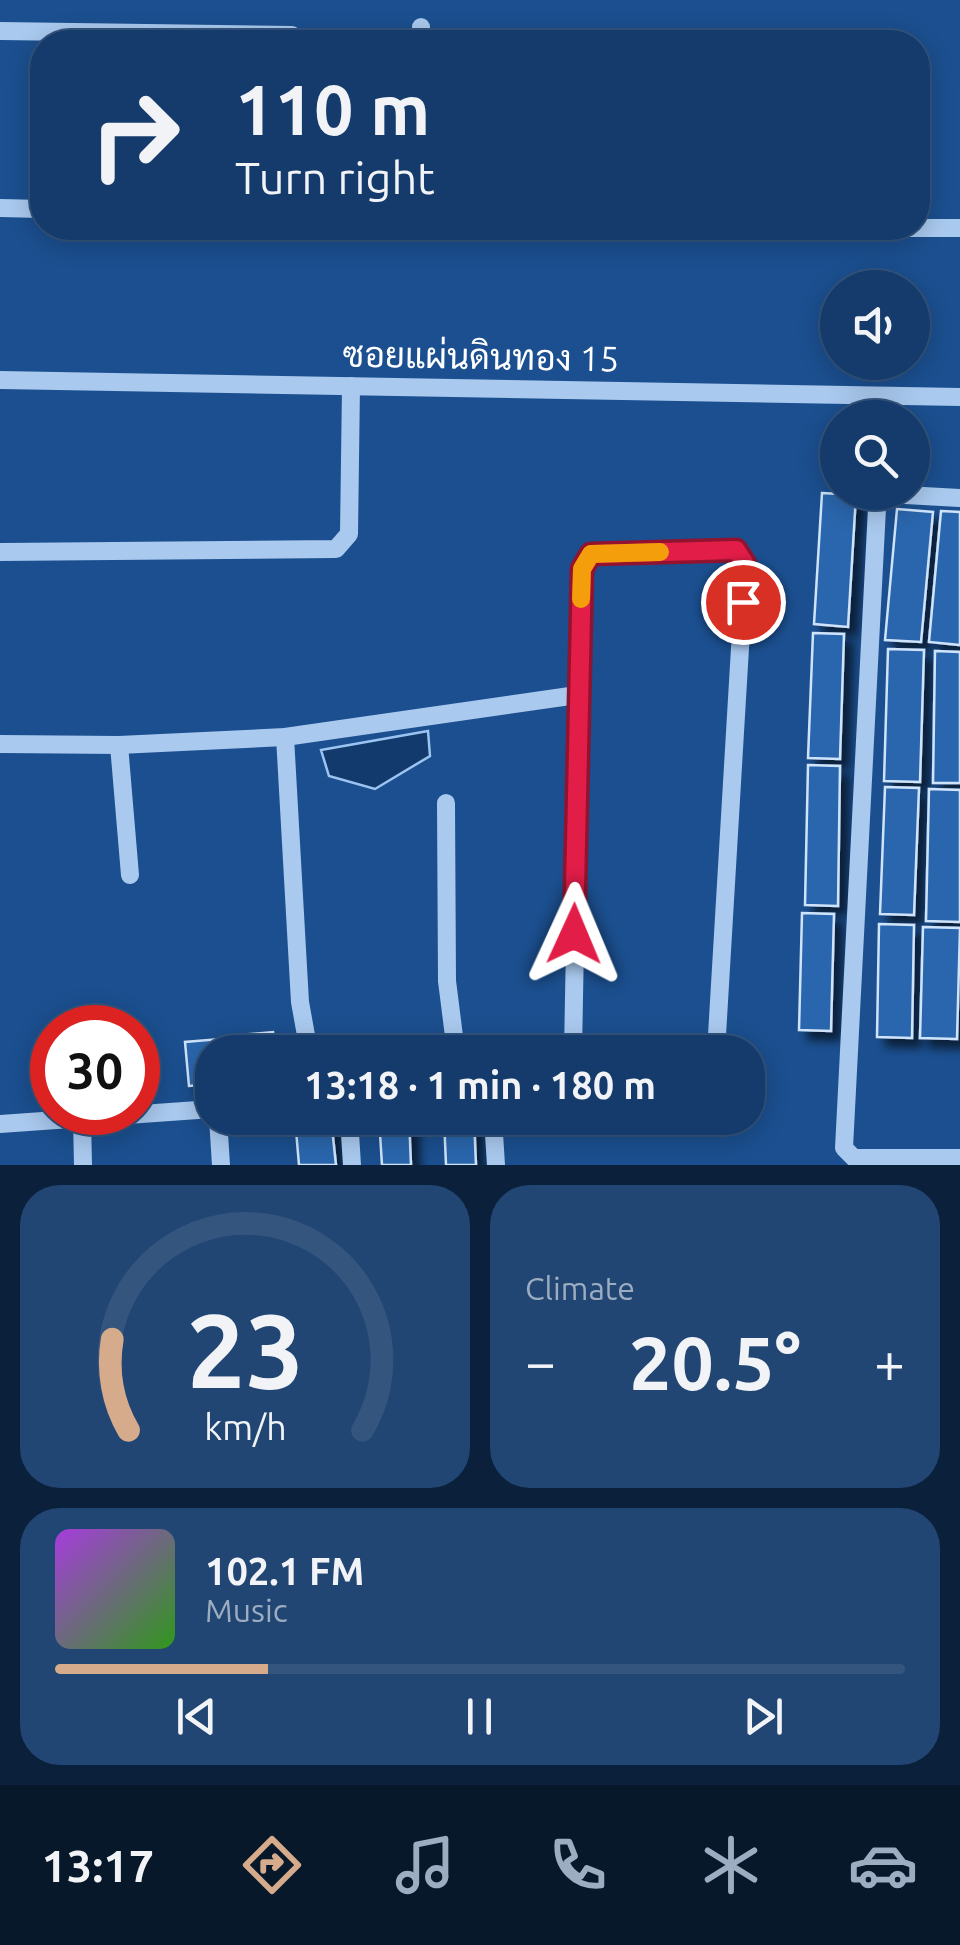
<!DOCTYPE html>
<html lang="en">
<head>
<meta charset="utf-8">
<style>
	body { margin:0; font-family:Ubuntu,Sarabun,sans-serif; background:#214673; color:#f1f3f6; height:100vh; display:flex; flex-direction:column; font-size:38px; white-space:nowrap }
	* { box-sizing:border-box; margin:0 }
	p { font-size:32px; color:#9dadc1 }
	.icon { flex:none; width:55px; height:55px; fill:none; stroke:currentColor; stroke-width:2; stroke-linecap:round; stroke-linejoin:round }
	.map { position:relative; height:1165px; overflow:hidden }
	.sheet { display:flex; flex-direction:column; gap:20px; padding:20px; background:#0b203b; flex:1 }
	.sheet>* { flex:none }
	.hud { position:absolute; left:30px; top:30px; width:900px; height:210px; border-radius:40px; box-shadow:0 5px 25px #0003,0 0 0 2px #33557e; background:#143b6b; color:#f1f3f6; overflow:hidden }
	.tools { position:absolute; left:820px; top:270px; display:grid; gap:20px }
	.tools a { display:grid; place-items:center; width:110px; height:110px; border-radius:50%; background:#143b6b; box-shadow:0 5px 25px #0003,0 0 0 2px #33557e; font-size:50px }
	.speed { position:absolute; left:30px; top:1005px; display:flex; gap:20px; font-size:50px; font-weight:700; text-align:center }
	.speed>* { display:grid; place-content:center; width:130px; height:130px; border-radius:50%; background:#143b6b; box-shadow:0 5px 25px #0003,0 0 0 2px #33557e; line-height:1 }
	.speed .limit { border:15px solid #d22; background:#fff; color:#111 }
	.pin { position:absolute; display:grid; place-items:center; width:85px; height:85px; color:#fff; margin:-42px; border:5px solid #fff; border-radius:50%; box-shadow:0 2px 10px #0007 }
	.me { position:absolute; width:110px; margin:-55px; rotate:1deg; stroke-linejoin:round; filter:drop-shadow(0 0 8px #0008) }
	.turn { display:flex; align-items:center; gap:35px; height:210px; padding:0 40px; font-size:45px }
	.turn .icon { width:130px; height:130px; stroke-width:2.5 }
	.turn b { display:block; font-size:70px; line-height:85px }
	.big { font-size:75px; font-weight:700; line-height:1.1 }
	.sheet .widget { flex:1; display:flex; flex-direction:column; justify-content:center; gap:15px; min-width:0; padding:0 35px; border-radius:40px; background:#214673 }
	.sheet .dial { align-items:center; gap:0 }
	.dial svg { height:260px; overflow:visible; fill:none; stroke:#33557e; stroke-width:7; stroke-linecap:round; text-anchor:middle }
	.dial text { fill:#f1f3f6; stroke:none }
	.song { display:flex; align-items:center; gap:30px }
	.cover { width:120px; height:120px; border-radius:15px; background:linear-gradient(135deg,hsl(280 70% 55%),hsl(110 70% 35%)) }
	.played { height:10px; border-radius:5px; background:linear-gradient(90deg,#d6ab8b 25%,#33557e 25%) }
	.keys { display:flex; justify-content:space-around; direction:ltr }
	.heat { display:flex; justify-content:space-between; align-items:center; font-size:55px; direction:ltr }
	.sheet .tiles { flex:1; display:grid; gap:20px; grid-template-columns:1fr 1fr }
	.widget:last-child { grid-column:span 2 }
	.trip { position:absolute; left:195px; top:1035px; width:570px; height:100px; border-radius:40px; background:#143b6b; box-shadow:0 5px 25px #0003,0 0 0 2px #33557e; font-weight:700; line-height:100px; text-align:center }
	.tab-bar { display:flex; height:160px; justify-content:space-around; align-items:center; background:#08182b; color:#9dadc1 }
	.tab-bar .icon { width:70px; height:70px }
	.tab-bar .active { color:#d6ab8b }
	.tab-bar b { font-size:45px; color:#f1f3f6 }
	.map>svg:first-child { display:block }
	.water { fill:#123a6d; stroke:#9cc4f0; stroke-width:2.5 }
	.building { fill:#2a66ad; stroke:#cfe3fa; stroke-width:2.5; filter:url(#shadow) }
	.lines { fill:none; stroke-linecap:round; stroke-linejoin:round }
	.minor { stroke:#a9c9ee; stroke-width:18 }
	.route-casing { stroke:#92132f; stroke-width:25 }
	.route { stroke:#e11d48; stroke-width:18 }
	.slow { stroke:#f59e0b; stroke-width:18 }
	.labels { text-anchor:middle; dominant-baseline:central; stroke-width:10; stroke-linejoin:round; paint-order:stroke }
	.street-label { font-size:35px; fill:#fff; stroke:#1b4f8f }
</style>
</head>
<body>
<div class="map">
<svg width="960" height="1165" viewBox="0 0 960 1165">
	<defs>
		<filter id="shadow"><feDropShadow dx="9" dy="9" stdDeviation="5" flood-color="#0009"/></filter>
	</defs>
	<rect width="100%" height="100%" fill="#1b4f8f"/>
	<path class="water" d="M428 731 430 756 375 789 329 776 321 750Z"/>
	<g class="building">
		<path d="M822 493 856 495 848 627 814 624Z"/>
		<path d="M897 509 933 512 921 642 885 640Z"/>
		<path d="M941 511 960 512V645L929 642Z"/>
		<path d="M813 633 844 634 840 759 808 758Z"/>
		<path d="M888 649 924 650 920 782 884 781Z"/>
		<path d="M935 651 960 652V783H933Z"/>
		<path d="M808 765 840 766 838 906 805 905Z"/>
		<path d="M885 787 919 788 914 915 880 914Z"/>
		<path d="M929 789 960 790V922L926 921Z"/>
		<path d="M802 913 834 914 831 1031 799 1030Z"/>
		<path d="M879 924 914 925 912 1038 877 1037Z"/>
		<path d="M923 927 960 928 957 1039 920 1038Z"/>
		<path d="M273 1032 275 1052H230L228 1036Z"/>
		<path d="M220 1039 221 1052H212V1084L189 1086 185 1042Z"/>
		<path d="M295 1118H331L336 1165H299Z"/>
		<path d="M379 1118H409L411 1165H382Z"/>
		<path d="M444 1118H474L476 1165H446Z"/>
	</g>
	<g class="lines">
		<g class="minor">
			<path d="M0 31 292 35"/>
			<path d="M421 42V27"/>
			<path d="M0 208 42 209"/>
			<path d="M890 228H960"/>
			<path d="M0 380 960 397"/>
			<path d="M960 498 887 494 877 508 844 1148 854 1158H960"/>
			<path d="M0 552 336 549 349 534 351 386"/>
			<path d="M285 737 300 1002 309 1052"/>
			<path d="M0 744 119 745 285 737 577 695"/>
			<path d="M119 745 130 875"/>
			<path d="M446 803 447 981 456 1052"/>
			<path d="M573 1052 582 569 591 554 736 550 745 564 716 1052"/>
			<path d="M82 1118 83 1165"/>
			<path d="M218 1118 221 1165"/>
			<path d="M349 1118 352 1165"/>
			<path d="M493 1118 496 1165"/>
			<path d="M0 1124 212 1109"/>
		</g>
	</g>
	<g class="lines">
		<g class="route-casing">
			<path id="route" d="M574 934 582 569 591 554 736 550 745 564 743 602"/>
		</g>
		<use href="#route" class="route"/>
		<path class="slow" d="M581 599 582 569 591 554 660 552"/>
	</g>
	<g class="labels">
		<g class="street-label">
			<text transform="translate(481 356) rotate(1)">ซอยแผ่นดินทอง 15</text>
		</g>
	</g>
</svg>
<div class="tools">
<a><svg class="icon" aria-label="sound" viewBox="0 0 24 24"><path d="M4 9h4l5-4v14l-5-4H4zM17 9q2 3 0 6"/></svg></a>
<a><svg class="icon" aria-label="search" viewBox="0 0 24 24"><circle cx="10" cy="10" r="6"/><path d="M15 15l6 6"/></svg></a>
</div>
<div class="speed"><div class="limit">30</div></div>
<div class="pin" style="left:743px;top:602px;background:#d93025"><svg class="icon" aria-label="arrive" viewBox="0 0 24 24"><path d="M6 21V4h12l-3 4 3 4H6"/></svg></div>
<svg class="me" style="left:574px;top:934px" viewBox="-20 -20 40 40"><path d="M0-17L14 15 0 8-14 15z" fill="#e11d48" stroke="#fff" stroke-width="4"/></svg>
<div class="trip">13:18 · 1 min · 180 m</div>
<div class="hud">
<div class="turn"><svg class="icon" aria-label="right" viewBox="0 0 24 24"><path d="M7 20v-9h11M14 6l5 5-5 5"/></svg><div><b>110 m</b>Turn right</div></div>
</div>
</div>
<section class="sheet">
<div class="tiles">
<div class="widget dial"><svg viewBox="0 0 100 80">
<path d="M14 69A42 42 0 1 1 86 69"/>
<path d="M14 69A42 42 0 0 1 9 41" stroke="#d6ab8b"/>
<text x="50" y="56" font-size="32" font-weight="700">23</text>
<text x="50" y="72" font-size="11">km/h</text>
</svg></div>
<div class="widget"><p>Climate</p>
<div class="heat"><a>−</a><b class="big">20.5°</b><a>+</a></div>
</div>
<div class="widget">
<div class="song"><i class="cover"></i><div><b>102.1 FM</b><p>Music</p></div></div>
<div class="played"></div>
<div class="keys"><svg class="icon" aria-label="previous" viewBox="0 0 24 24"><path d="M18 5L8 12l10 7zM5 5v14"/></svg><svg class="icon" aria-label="pause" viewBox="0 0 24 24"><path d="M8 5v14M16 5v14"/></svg><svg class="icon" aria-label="next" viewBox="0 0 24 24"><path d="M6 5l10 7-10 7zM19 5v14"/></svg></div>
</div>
</div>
</section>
<nav class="tab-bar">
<b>13:17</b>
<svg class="icon active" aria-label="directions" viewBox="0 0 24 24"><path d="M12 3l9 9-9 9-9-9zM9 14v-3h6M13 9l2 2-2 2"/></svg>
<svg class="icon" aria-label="music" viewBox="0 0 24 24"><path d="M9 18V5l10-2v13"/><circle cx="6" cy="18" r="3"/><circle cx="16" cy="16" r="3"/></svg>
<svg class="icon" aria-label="phone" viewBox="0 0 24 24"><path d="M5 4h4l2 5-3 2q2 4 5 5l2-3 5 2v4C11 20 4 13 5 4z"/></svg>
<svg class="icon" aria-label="climate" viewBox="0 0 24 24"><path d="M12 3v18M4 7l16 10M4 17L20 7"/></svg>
<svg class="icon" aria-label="car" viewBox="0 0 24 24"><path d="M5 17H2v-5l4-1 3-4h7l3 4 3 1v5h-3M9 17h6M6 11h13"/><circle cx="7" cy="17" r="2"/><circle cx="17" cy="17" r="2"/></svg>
</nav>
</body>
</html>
